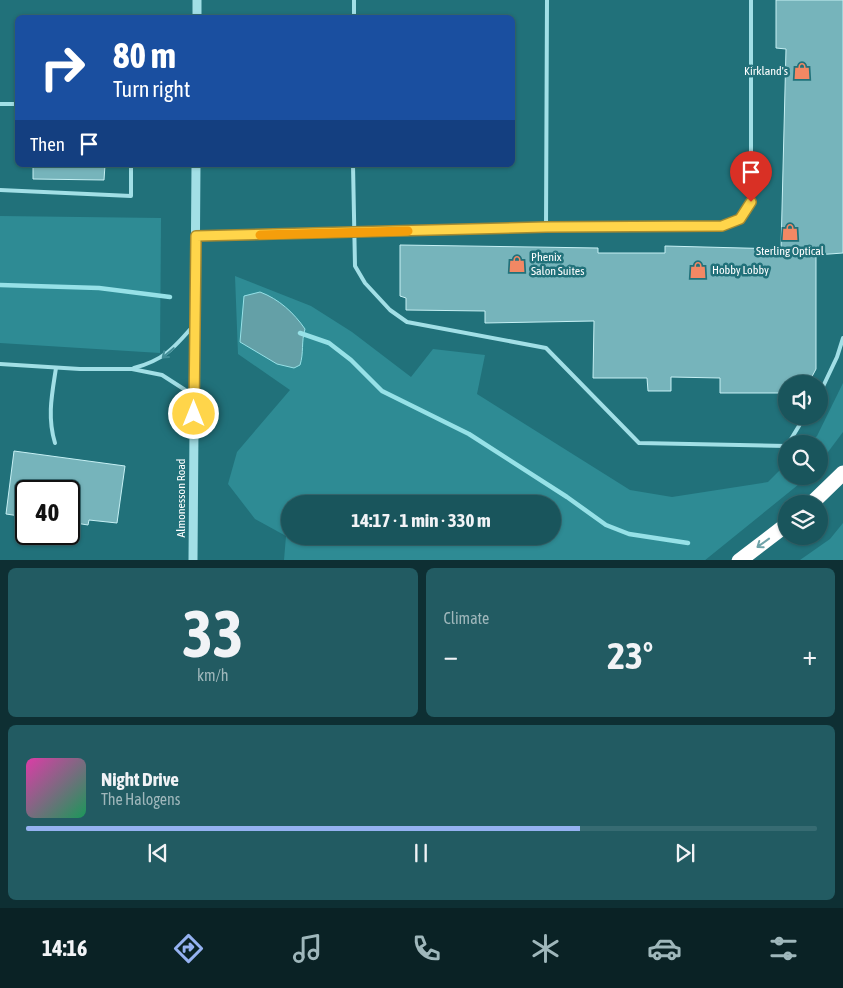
<!DOCTYPE html>
<html lang="en">
<head>
<meta charset="utf-8">
<style>
	body { margin:0; font-family:"Asap Condensed",sans-serif; background:#225b62; color:#f1f3f6; height:100vh; display:flex; flex-direction:column; font-size:19px; white-space:nowrap }
	* { box-sizing:border-box; margin:0 }
	p { font-size:16px; color:#9fb7bb }
	.icon { flex:none; width:28px; height:28px; fill:none; stroke:currentColor; stroke-width:2; stroke-linecap:round; stroke-linejoin:round }
	.map { position:relative; height:560px; overflow:hidden }
	.drawer { display:flex; flex-direction:column; gap:8px; padding:8px; background:#0e2f33; flex:1 }
	.drawer>* { flex:none }
	.banner { position:absolute; left:15px; top:15px; width:500px; height:152px; border-radius:8px; box-shadow:0 1px 4px #0004,0 0 0 1px #376b72; background:#1a4fa0; color:#fff; overflow:hidden }
	.buttons { position:absolute; left:778px; top:375px; display:grid; gap:10px }
	.buttons a { display:grid; place-items:center; width:50px; height:50px; border-radius:50%; background:#19555c; box-shadow:0 1px 4px #0004,0 0 0 1px #376b72; font-size:25px }
	.speed { position:absolute; left:15px; top:480px; display:flex; gap:10px; font-size:25px; font-weight:700; text-align:center }
	.speed>* { display:grid; place-content:center; width:65px; height:65px; border-radius:50%; background:#19555c; box-shadow:0 1px 4px #0004,0 0 0 1px #376b72; line-height:1 }
	.speed .limit { border:2px solid #111; border-radius:8px; background:#fff; color:#111 }
	.pin { position:absolute; display:grid; place-items:center; width:42px; height:42px; color:#fff; margin:-51px -21px; border-radius:50% 50% 50% 0; rotate:-45deg; box-shadow:0 0 5px #0007 }
	.pin .icon { rotate:45deg }
	.me { position:absolute; width:55px; margin:-28px; rotate:0deg; stroke-linejoin:round; filter:drop-shadow(0 0 4px #0008) }
	.turn { display:flex; align-items:center; gap:18px; height:105px; padding:0 15px; font-size:22px }
	.turn .icon { width:65px; height:65px; stroke-width:2.5 }
	.turn b { display:block; font-size:35px; line-height:42px }
	.then { display:flex; align-items:center; height:48px; padding:0 15px; background:#0003; gap:10px; font-size:19px }
	.big { font-size:38px; font-weight:700; line-height:1.1 }
	.drawer .tile { flex:1; display:flex; flex-direction:column; justify-content:center; gap:8px; min-width:0; padding:0 18px; border-radius:8px; background:#225b62 }
	.drawer .dial { align-items:center; gap:0 }
	.dial b { font-size:65px; line-height:1 }
	.song { display:flex; align-items:center; gap:15px }
	.cover { width:60px; height:60px; border-radius:8px; background:linear-gradient(135deg,hsl(320 70% 55%),hsl(150 70% 35%)) }
	.played { height:5px; border-radius:2px; background:linear-gradient(90deg,#95b2f1 70%,#376b72 70%) }
	.keys { display:flex; justify-content:space-around; direction:ltr }
	.heat { display:flex; justify-content:space-between; align-items:center; font-size:28px; direction:ltr }
	.drawer .tiles { flex:1; display:grid; gap:8px; grid-template-columns:1fr 1fr }
	.tile:last-child { grid-column:span 2 }
	.trip { position:absolute; left:281px; top:495px; width:280px; height:50px; border-radius:25px; background:#19555c; box-shadow:0 1px 4px #0004,0 0 0 1px #376b72; font-weight:700; line-height:50px; text-align:center }
	.menu { display:flex; height:80px; justify-content:space-around; align-items:center; background:#0a2225; color:#9fb7bb }
	.menu .icon { width:35px; height:35px }
	.menu .active { color:#95b2f1 }
	.menu b { font-size:22px; color:#f1f3f6 }
	.map>svg:first-child { display:block }
	.green { fill:#2e8b94; fill-rule:evenodd }
	.water { fill:#64a0a7; stroke:#96e1e7 }
	.lines { fill:none; stroke-linecap:round; stroke-linejoin:round }
	.stream { stroke:#96e1e7; stroke-width:4.5 }
	.building { fill:#76b4bb; stroke:#c6f0f4 }
	.service { stroke:#a2dfe6; stroke-width:4 }
	.tertiary { stroke:#a2dfe6; stroke-width:9 }
	.motorway { stroke:#fff; stroke-width:15 }
	.oneway { stroke:#418c95 }
	.oneway2 { stroke:#6fa3a9 }
	.route-casing { stroke:#a68a30; stroke-width:12 }
	.route { stroke:#ffd54a; stroke-width:9 }
	.slow { stroke:#f59e0b; stroke-width:9 }
	.labels { text-anchor:middle; dominant-baseline:central; stroke-width:5; stroke-linejoin:round; paint-order:stroke }
	.poi-label { font-size:12px; fill:#fff; stroke:#21717a; text-anchor:start }
	.street-label { font-size:12px; fill:#fff; stroke:#21717a }
</style>
</head>
<body>
<div class="map">
<svg width="843" height="561" viewBox="0 0 843 561">
	<rect width="100%" height="100%" fill="#21717a"/>
	<g class="green">
		<path d="M0 216 161 218 160 353 0 343Z"/>
		<path d="M235 276 311 306 352 332 411 377 433 349 485 355 477 394 630 490 672 497 768 482 786 464V476H809L704 561 284 560 286 536 255 519 228 484 237 452 290 390 238 354ZM290 504H552V536H290Z"/>
		<path d="M843 383V432L819 464V444H809L817 436Z"/>
		<path d="M843 523V560H800L830 539Z"/>
	</g>
	<path class="water" d="M260 292C279 299 294 313 305 329 301 342 304 353 300 365L294 368 277 364 240 342 244 296Z"/>
	<g class="lines">
		<g class="stream">
			<path d="M0 285 99 288 170 297"/>
			<path d="M300 333 329 343 351 360 382 391 469 434 567 497 606 525 629 534 688 543"/>
		</g>
	</g>
	<g class="building">
		<path d="M776 0H843V253L816 255V369L808 384H786V393H720V378L671 377V391H648L647 378H593L594 321 485 323V311L406 310V298L400 296V245L598 248V253H665V246L781 249 786 49 776 48Z"/>
		<path d="M33 165H105L104 180 33 179Z"/>
		<path d="M14 451 125 466 117 523 89 520 88 525 69 522V491H26V517L6 514Z"/>
	</g>
	<g class="lines">
		<g class="service">
			<path d="M354 18V0"/>
			<path d="M0 104H18"/>
			<path d="M353 165 355 266 365 283 390 310 407 322 546 348 639 443 786 446"/>
			<path d="M0 190 131 196V165"/>
			<path d="M546 227 547 0"/>
			<path d="M196 236 546 227 722 226 739 219 751 202V0"/>
			<path d="M0 364 80 369H132L162 375 193 395"/>
			<path d="M134 368C164 360 174 348 194 325"/>
			<path d="M819 395 837 357 843 338"/>
			<path d="M55 443C47 417 52 394 56 368"/>
			<path d="M788 444 805 416"/>
		</g>
		<g class="tertiary">
			<path d="M197 18V0"/>
			<path d="M193 561 196 165"/>
		</g>
		<g class="motorway">
			<path d="M811 504 843 473"/>
			<path d="M739 561 786 525"/>
		</g>
	</g>
	<defs><path id="oneway-shaft" d="M-6 0H5M1.5-3L5.5 0L1.5 3" fill="none" stroke-width="1.6" stroke-linecap="round" stroke-linejoin="round" transform="scale(1.25)"/></defs>
	<use class="oneway" href="#oneway-shaft" transform="translate(168 353) rotate(140)"/>
	<use class="oneway2" href="#oneway-shaft" transform="translate(763 543) rotate(144)"/>
	<g class="lines">
		<g class="route-casing">
			<path id="route" d="M194 414 196 236 546 227 722 226 740 219 751 202"/>
		</g>
		<use href="#route" class="route"/>
		<path class="slow" d="M260 235 408 231"/>
	</g>
	<defs>
		<g id="shop-bare" transform="scale(1.35)"><path d="M-5-2.5h2.3a2.7 3.5 0 0 1 5.4 0H5L5.5 6h-11ZM-1.5-2.5h3a1.5 2.3 0 0 0-3 0Z" fill="#f28864" stroke="#21717a" stroke-width="2.5" paint-order="stroke"/></g>
	</defs>
	<g fill-rule="evenodd">
		<use href="#shop-bare" x="802" y="71"/>
		<use href="#shop-bare" x="790" y="232"/>
		<use href="#shop-bare" x="517" y="264"/>
		<use href="#shop-bare" x="698" y="270"/>
	</g>
	<g class="labels">
		<g class="poi-label">
			<text x="788" y="71" text-anchor="end">Kirkland's</text>
			<text x="790" y="251" text-anchor="middle">Sterling Optical</text>
			<text x="531" y="257">Phenix<tspan x="531" dy="14">Salon Suites</tspan></text>
			<text x="712" y="270">Hobby Lobby</text>
		</g>
		<g class="street-label">
			<text transform="translate(181 498) rotate(-90)">Almonesson Road</text>
		</g>
	</g>
</svg>
<div class="buttons">
<a><svg class="icon" aria-label="sound" viewBox="0 0 24 24"><path d="M4 9h4l5-4v14l-5-4H4zM17 9q2 3 0 6"/></svg></a>
<a><svg class="icon" aria-label="search" viewBox="0 0 24 24"><circle cx="10" cy="10" r="6"/><path d="M15 15l6 6"/></svg></a>
<a><svg class="icon" aria-label="layers" viewBox="0 0 24 24"><path d="M12 4l9 5-9 5-9-5zM3 14l9 5 9-5"/></svg></a>
</div>
<div class="speed"><div class="limit">40</div></div>
<div class="pin" style="left:751px;top:202px;background:#d93025"><svg class="icon" aria-label="arrive" viewBox="0 0 24 24"><path d="M6 21V4h12l-3 4 3 4H6"/></svg></div>
<svg class="me" style="left:194px;top:414px" viewBox="-20 -20 40 40"><circle r="17" fill="#ffd54a" stroke="#fff" stroke-width="3"/><path d="M0-11L8 9 0 5-8 9z" fill="#fff"/></svg>
<div class="trip">14:17 · 1 min · 330 m</div>
<div class="banner">
<div class="turn"><svg class="icon" aria-label="right" viewBox="0 0 24 24"><path d="M7 20v-9h11M14 6l5 5-5 5"/></svg><div><b>80 m</b>Turn right</div></div>
<div class="then">Then<svg class="icon" aria-label="arrive" viewBox="0 0 24 24"><path d="M6 21V4h12l-3 4 3 4H6"/></svg></div>
</div>
</div>
<section class="drawer">
<div class="tiles">
<div class="tile dial"><b>33</b><p>km/h</p></div>
<div class="tile"><p>Climate</p>
<div class="heat"><a>−</a><b class="big">23°</b><a>+</a></div>
</div>
<div class="tile">
<div class="song"><i class="cover"></i><div><b>Night Drive</b><p>The Halogens</p></div></div>
<div class="played"></div>
<div class="keys"><svg class="icon" aria-label="previous" viewBox="0 0 24 24"><path d="M18 5L8 12l10 7zM5 5v14"/></svg><svg class="icon" aria-label="pause" viewBox="0 0 24 24"><path d="M8 5v14M16 5v14"/></svg><svg class="icon" aria-label="next" viewBox="0 0 24 24"><path d="M6 5l10 7-10 7zM19 5v14"/></svg></div>
</div>
</div>
</section>
<nav class="menu">
<b>14:16</b>
<svg class="icon active" aria-label="directions" viewBox="0 0 24 24"><path d="M12 3l9 9-9 9-9-9zM9 14v-3h6M13 9l2 2-2 2"/></svg>
<svg class="icon" aria-label="music" viewBox="0 0 24 24"><path d="M9 18V5l10-2v13"/><circle cx="6" cy="18" r="3"/><circle cx="16" cy="16" r="3"/></svg>
<svg class="icon" aria-label="phone" viewBox="0 0 24 24"><path d="M5 4h4l2 5-3 2q2 4 5 5l2-3 5 2v4C11 20 4 13 5 4z"/></svg>
<svg class="icon" aria-label="climate" viewBox="0 0 24 24"><path d="M12 3v18M4 7l16 10M4 17L20 7"/></svg>
<svg class="icon" aria-label="car" viewBox="0 0 24 24"><path d="M5 17H2v-5l4-1 3-4h7l3 4 3 1v5h-3M9 17h6M6 11h13"/><circle cx="7" cy="17" r="2"/><circle cx="17" cy="17" r="2"/></svg>
<svg class="icon" aria-label="filters" viewBox="0 0 24 24"><path d="M4 7h16M4 17h16"/><circle cx="9" cy="7" r="2"/><circle cx="15" cy="17" r="2"/></svg>
</nav>
</body>
</html>
